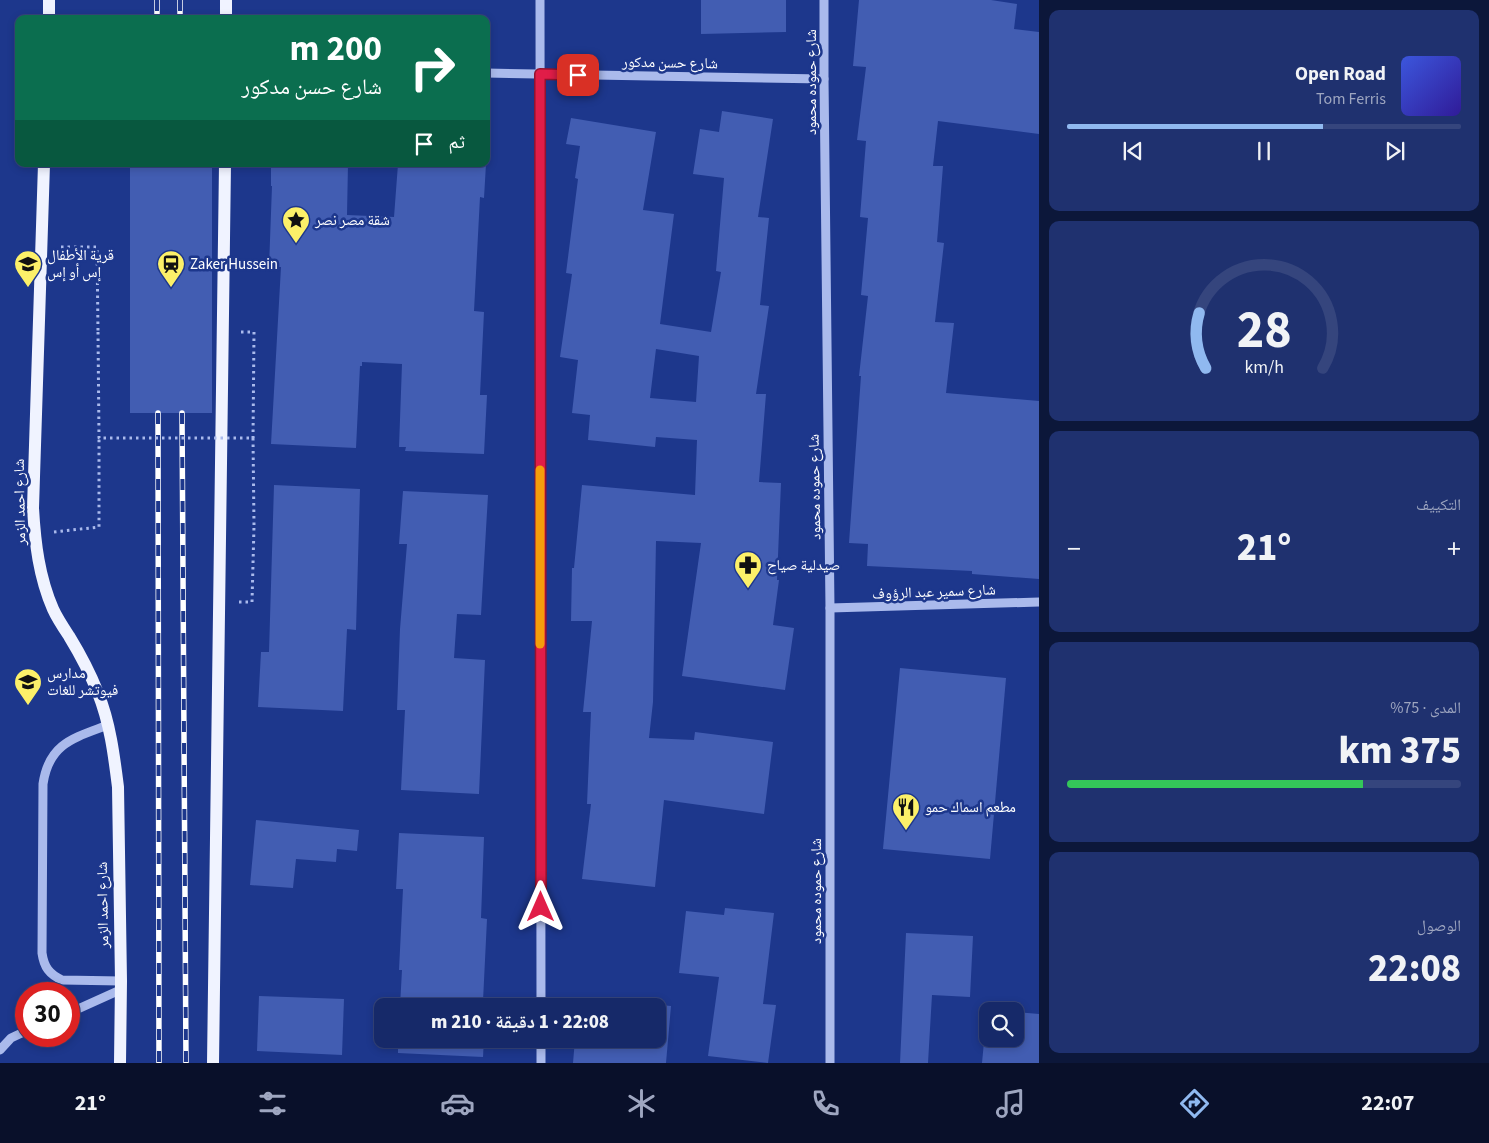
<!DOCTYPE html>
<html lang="ar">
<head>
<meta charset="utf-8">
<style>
	body { margin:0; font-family:"Source Sans 3","Noto Naskh Arabic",sans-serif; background:#1f316f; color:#f1f3f6; direction:rtl; height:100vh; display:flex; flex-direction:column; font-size:19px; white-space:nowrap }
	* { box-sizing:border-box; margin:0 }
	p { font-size:16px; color:#9ea6c0 }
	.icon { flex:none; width:28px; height:28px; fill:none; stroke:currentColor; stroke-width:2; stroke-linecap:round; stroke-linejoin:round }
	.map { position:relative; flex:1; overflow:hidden; direction:ltr }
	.drawer { display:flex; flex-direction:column; gap:10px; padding:10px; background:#0c173a; width:450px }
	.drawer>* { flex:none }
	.top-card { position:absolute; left:15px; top:15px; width:475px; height:152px; border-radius:10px; box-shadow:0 2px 8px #0003,0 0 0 1px #35457d; direction:rtl; background:#0b6e4f; color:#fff; overflow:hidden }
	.buttons { position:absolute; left:979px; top:1002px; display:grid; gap:10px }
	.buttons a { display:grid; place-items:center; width:45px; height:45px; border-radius:10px; background:#162969; box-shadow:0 2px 8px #0003,0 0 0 1px #35457d; font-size:25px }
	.speed { position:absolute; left:15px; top:982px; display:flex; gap:10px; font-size:25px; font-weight:700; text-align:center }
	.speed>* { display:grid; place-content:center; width:65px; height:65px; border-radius:50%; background:#162969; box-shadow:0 2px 8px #0003,0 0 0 1px #35457d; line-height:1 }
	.speed .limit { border:8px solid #d22; background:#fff; color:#111 }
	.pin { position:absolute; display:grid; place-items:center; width:42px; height:42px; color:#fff; margin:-21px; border-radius:10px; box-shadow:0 2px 8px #0006 }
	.me { position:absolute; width:55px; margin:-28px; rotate:0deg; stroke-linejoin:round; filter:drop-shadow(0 0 4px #0008) }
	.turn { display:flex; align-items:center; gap:18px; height:105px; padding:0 25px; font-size:22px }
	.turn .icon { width:65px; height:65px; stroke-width:2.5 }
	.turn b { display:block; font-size:35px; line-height:42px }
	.then { display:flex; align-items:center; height:48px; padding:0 25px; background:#0003; gap:10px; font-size:19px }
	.big { font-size:38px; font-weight:800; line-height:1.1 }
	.drawer .widget { flex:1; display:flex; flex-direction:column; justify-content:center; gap:8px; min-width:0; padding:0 18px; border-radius:10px; background:#1f316f }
	.drawer .dial { align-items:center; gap:0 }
	.dial svg { height:130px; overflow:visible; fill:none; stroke:#35457d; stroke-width:7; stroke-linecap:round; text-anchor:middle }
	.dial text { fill:#f1f3f6; stroke:none }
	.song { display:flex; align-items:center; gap:15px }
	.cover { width:60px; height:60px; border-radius:8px; background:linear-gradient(135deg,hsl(230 70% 55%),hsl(250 70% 35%)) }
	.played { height:5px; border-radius:2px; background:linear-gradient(90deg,#90b9f0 65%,#35457d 65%) }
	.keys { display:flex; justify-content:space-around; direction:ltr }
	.heat { display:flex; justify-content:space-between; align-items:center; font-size:28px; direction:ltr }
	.charge { height:8px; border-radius:4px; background:linear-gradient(90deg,#34c759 75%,#35457d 0) }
	.trip { position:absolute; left:374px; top:998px; width:292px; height:50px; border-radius:10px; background:#162969; box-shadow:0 2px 8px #0003,0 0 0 1px #35457d; font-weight:800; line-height:50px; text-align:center; direction:rtl }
	.dock { display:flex; height:80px; justify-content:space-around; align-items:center; background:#09102a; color:#9ea6c0 }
	.dock .icon { width:35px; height:35px }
	.dock .selected { color:#90b9f0 }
	.dock b { font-size:22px; color:#f1f3f6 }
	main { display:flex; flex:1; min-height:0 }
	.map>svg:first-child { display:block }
	.building { fill:#425db2; fill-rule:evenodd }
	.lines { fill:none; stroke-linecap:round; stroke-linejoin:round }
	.path { stroke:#aabaec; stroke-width:3; stroke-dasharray:2.5 4; stroke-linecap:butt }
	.minor { stroke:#aabaec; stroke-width:9 }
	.major { stroke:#f0f3ff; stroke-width:12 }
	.rail-casing { stroke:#fff; stroke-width:5.5 }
	.rail { stroke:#1d378c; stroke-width:4; stroke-dasharray:11; stroke-linecap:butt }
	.path-bridge { stroke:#aabaec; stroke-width:3; stroke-dasharray:2.5 4; stroke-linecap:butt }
	.route-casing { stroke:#92132f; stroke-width:12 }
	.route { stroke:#e11d48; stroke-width:9 }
	.slow { stroke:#f59e0b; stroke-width:9 }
	.labels { text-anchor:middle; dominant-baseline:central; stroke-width:5; stroke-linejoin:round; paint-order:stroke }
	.street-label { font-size:15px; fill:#fff; stroke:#1d378c }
	.poi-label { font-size:15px; fill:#fff; stroke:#1d378c; text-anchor:start }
</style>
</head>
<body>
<main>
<section class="drawer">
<div class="widget">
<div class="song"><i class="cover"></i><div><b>Open Road</b><p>Tom Ferris</p></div></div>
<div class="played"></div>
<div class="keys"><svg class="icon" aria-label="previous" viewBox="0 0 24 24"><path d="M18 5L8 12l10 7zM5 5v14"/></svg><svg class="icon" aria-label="pause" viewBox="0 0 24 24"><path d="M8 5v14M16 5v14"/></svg><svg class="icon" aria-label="next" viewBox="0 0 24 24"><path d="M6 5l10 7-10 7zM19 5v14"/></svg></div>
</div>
<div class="widget dial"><svg viewBox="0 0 100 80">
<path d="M14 69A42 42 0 1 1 86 69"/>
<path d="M14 69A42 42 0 0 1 10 35" stroke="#90b9f0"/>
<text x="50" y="56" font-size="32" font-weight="700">28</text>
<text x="50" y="72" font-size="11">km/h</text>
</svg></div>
<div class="widget"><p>التكييف</p>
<div class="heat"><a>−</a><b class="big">21°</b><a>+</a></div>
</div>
<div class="widget"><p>المدى · 75%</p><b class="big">375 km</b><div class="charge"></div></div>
<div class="widget"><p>الوصول</p><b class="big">22:08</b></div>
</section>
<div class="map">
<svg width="1039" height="1063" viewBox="0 0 1039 1063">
	<rect width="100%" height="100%" fill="#1d378c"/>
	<g class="building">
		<path d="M701 0H786V32L701 34Z"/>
		<path d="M859 0H991L1017 4 1014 29 1039 32V134L938 121 933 166H943L937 242 944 243 935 322 954 323 946 393 1039 401V579L972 574V571L867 566 868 544 849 543 861 376H859L868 296 861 295 868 218 860 217 866 141 857 140 866 67 853 66Z"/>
		<path d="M722 111 773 119 758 217 769 218 760 305 769 306 756 394H766L759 482 781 483 777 580H779L773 625 794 628 785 690 682 676 701 543 656 541 653 702 649 738 694 740 695 732 773 742 764 814 664 800 655 887 582 879 591 804H587L591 712H583L592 621H571L572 568H574L582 485 695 495 697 440 656 437 655 447 588 440 590 415 572 413 578 360 560 357 572 274 566 273 578 179 575 178 580 146 566 144 571 118 656 132 643 210 674 214 660 324 711 332 721 272 716 271 724 178 693 174 700 129 719 132ZM656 349 699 356 696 402 650 398Z"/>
		<rect x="130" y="164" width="82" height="249"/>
		<path d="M271 164H348L347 215 394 217 398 164H486L484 198 480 197 474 311 484 312 480 395H487L484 454 405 451 406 447H399L402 364 362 362V366H360L356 448 271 444 281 267H269L272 186H271Z"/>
		<path d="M274 485 360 489 356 630 347 629 343 711 258 707 261 652H269Z"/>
		<path d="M403 491 488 495 481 615 457 614 454 658 485 660 479 794 401 790 405 710H397L400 629 407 544H399Z"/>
		<path d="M900 668 1006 678 990 859 883 849Z"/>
		<path d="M256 820 359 830 357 851 337 849 336 862 296 859 293 888 250 885Z"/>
		<path d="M399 833 484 837 481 918 487 919 483 1001H486V1006H400L402 970H399L403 889H396Z"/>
		<path d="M725 908 774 913 763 1004 776 1005 768 1063 708 1056 719 977 679 973 686 911 724 915Z"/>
		<path d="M906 933 973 936 970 997 932 995 928 1063H900Z"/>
		<path d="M259 996 344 999 342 1055 257 1051Z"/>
		<path d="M579 997 671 1006 666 1063H573L575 1039H658V1006H578Z"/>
		<path d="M987 1010 1006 1011H988V1039H1015V1012L1039 1014V1063H982Z"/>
		<path d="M398 1039H484L483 1057 398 1053Z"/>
	</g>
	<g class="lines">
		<g class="path">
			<path d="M61 247H97L98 332"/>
			<path d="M241 332H254L253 438"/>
			<path d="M54 532 99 527V438"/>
			<path d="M239 602H252L254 526"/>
		</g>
		<g class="minor">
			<path d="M540 0 541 1006"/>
			<path d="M824 0V79L830 608V1063"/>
			<path d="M486 73 824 79"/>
			<path d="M830 608 1039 602"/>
			<path d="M108 725C74 738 49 743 43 784L42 953C44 967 49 974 62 980L121 981"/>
			<path d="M69 1013 120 990"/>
			<path d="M541 1039V1063"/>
			<path d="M0 1050 11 1038 26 1031"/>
		</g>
		<g class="major">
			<path d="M226 0V19"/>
			<path d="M49 19V0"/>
			<path d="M44 164 33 508C35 543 39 577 53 609 57 618 63 627 69 636 80 654 90 673 98 693 110 723 114 755 118 787L121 981 120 1063"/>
			<path d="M213 1063 225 164"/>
		</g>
		<g class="rail-casing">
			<g id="rail">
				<path d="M157 0V17"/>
				<path d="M180 0V17"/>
				<path d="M158 413 159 1063"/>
				<path d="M182 413 186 1063"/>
			</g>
		</g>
		<use href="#rail" class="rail"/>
		<path class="path-bridge" d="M98 332 99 438H253L254 526"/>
	</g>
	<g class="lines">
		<g class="route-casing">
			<path id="route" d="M541 907 540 74 578 75"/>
		</g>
		<use href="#route" class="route"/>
		<path class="slow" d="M540 470V644"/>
	</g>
	<defs>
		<g id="sight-pin" transform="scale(1.4375)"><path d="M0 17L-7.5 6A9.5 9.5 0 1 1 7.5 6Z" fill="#fcf069" stroke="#1d378c"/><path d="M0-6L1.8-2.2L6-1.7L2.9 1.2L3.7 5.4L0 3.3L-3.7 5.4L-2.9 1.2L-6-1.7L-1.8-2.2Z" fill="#111"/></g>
		<g id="school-pin" transform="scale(1.4375)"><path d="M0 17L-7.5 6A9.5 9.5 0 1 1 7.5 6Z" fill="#fcf069" stroke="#1d378c"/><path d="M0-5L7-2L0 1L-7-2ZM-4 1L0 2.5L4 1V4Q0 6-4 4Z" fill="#111"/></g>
		<g id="station-pin" transform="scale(1.4375)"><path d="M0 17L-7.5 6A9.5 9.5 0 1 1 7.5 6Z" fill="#fcf069" stroke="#1d378c"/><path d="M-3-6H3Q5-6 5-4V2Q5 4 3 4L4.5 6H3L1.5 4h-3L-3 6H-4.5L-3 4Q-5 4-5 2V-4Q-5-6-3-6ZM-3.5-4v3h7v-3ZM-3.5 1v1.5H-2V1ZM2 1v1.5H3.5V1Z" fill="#111"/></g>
		<g id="pharmacy-pin" transform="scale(1.4375)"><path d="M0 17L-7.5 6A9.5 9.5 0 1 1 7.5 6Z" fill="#fcf069" stroke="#1d378c"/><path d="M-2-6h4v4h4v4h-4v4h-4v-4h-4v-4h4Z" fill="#111"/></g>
		<g id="restaurant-pin" transform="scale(1.4375)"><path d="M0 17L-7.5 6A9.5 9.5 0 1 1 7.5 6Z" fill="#fcf069" stroke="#1d378c"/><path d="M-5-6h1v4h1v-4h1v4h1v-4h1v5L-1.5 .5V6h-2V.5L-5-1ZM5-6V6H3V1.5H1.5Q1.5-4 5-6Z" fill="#111"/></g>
	</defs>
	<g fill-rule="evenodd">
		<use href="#sight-pin" x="296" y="220"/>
		<use href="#school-pin" x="28" y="264"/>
		<use href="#station-pin" x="171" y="264"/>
		<use href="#pharmacy-pin" x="748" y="565"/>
		<use href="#school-pin" x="28" y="682"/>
		<use href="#restaurant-pin" x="906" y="807"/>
	</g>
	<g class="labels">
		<g class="street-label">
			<text transform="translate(670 63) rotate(1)">شارع حسن مدكور</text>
			<text transform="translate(811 82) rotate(-90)">شارع حموده محمود</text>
			<text transform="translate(815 487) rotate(-91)">شارع حموده محمود</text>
			<text transform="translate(20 502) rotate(-91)">شارع احمد الزمر</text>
			<text transform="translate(934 592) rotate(-2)">شارع سمير عبد الرؤوف</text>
			<text transform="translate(816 891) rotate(-90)">شارع حموده محمود</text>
			<text transform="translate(103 905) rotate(-91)">شارع احمد الزمر</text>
		</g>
		<g class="poi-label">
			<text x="315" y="220">شقة مصر نصر</text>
			<text x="47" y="255">قرية الأطفال<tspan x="47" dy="17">إس أو إس</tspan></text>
			<text x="190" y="264">Zaker Hussein</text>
			<text x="767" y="565">صيدلية صياح</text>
			<text x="47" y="673">مدارس<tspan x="47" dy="17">فيوتشر للغات</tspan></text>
			<text x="925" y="807">مطعم اسماك حمو</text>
		</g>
	</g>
</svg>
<div class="buttons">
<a><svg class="icon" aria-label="search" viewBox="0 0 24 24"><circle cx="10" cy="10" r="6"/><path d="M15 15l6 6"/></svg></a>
</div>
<div class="speed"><div class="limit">30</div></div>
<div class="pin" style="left:578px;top:75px;background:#d93025"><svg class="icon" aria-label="arrive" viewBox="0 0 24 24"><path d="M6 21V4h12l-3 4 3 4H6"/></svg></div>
<svg class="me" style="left:541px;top:907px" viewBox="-20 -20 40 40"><path d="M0-17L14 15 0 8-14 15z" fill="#e11d48" stroke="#fff" stroke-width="4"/></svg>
<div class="trip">22:08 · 1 دقيقة · 210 m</div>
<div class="top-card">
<div class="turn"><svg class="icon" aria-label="right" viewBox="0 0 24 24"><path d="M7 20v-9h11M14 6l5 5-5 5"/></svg><div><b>200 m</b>شارع حسن مدكور</div></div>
<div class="then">ثم<svg class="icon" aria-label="arrive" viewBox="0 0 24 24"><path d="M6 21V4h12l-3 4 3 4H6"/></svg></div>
</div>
</div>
</main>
<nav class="dock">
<b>22:07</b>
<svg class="icon selected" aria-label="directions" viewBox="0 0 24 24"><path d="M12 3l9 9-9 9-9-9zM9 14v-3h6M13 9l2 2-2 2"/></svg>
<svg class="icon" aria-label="music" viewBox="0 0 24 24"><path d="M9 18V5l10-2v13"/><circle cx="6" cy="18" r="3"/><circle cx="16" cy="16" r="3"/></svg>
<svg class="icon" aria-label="phone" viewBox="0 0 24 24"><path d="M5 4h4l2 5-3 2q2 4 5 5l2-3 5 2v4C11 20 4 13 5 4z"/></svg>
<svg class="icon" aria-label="climate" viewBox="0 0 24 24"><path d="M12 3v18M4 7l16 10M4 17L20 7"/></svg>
<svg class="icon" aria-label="car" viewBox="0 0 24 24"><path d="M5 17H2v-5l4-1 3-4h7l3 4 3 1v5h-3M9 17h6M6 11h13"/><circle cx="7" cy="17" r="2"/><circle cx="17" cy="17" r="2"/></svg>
<svg class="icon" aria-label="filters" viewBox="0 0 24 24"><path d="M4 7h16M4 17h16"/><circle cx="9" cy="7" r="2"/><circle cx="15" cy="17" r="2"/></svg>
<b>21°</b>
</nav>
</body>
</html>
